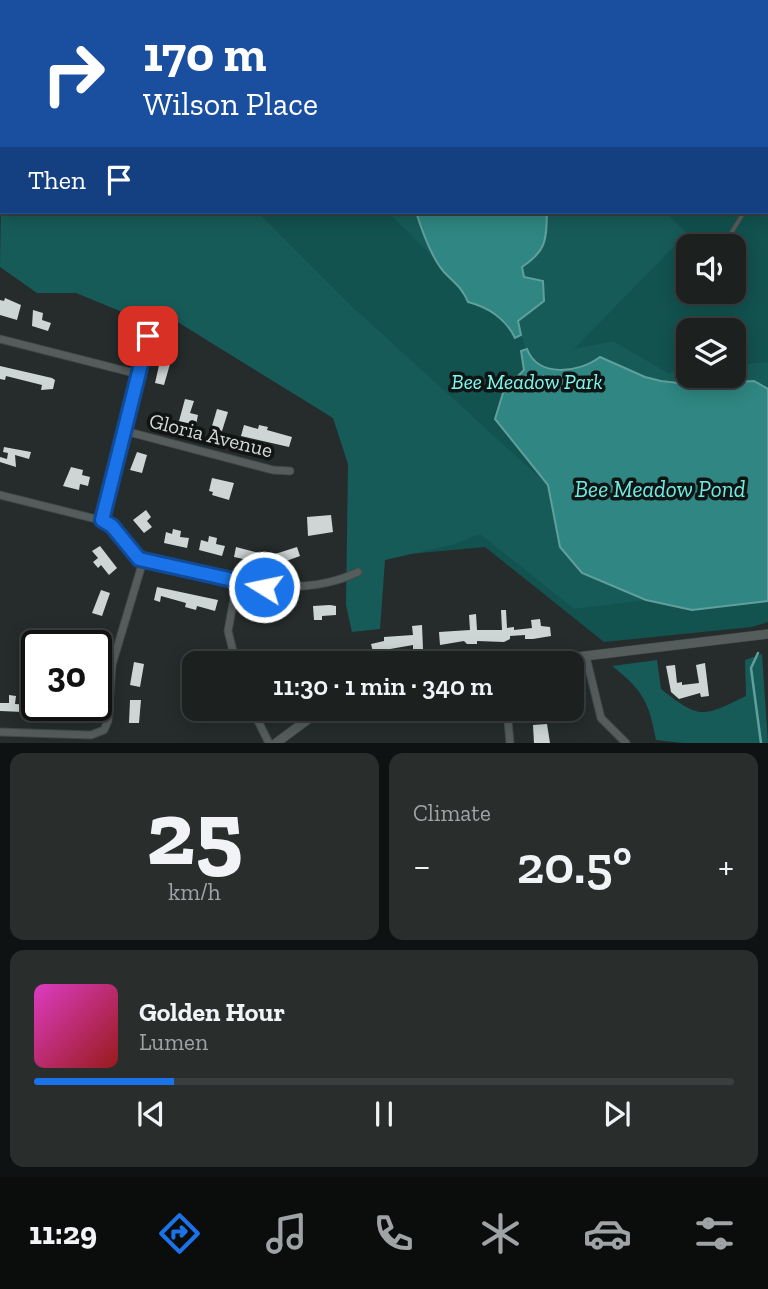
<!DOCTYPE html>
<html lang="en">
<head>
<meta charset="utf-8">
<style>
	body { margin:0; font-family:"Zilla Slab",serif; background:#292e2d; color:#f1f3f6; height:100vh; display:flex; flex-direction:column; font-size:26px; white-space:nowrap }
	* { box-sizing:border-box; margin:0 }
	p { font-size:23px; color:#a0a3a5 }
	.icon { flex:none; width:38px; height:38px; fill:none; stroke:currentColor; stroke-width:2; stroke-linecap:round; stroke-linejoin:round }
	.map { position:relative; height:743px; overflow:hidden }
	.sheet { display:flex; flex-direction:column; gap:10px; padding:10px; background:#0f1212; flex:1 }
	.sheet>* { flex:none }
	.top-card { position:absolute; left:0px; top:0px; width:768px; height:214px; box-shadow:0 4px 18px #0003,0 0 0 2px #3a3e3e; background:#1a4fa0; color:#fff; overflow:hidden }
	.tools { position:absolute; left:676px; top:234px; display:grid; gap:14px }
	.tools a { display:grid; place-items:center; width:70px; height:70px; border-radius:14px; background:#1c2120; box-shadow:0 4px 18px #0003,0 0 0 2px #3a3e3e; font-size:35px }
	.speed { position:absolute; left:21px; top:630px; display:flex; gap:14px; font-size:35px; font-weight:700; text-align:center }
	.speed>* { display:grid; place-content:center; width:91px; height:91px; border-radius:50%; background:#1c2120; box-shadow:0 4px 18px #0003,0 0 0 2px #3a3e3e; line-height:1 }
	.speed .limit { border:4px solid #111; border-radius:10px; background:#fff; color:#111 }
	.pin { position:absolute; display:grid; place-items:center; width:60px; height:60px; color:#fff; margin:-30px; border-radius:14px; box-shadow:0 4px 10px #0006 }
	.me { position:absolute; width:77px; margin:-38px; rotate:280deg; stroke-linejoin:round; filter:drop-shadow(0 0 5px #0008) }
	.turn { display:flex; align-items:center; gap:24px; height:147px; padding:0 28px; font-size:32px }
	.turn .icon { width:91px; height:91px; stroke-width:2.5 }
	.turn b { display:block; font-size:49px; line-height:60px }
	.then { display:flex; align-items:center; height:66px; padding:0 28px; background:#0003; gap:14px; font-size:26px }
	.big { font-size:52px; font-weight:600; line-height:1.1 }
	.sheet .tile { flex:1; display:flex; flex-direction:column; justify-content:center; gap:10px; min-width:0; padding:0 24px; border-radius:14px; background:#292e2d }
	.sheet .dial { align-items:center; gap:0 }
	.dial b { font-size:91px; line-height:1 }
	.song { display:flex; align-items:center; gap:21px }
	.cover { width:84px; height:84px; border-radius:10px; background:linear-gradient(135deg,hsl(310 70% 55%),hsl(0 70% 35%)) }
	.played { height:7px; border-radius:4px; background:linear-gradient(90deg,#1a73e8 20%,#3a3e3e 20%) }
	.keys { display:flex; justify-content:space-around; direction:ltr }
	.heat { display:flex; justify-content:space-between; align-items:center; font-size:38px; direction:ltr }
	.sheet .tiles { flex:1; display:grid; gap:10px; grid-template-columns:1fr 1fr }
	.tile:last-child { grid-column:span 2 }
	.trip { position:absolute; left:182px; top:651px; width:402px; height:70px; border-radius:14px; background:#1c2120; box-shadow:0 4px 18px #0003,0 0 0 2px #3a3e3e; font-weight:600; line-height:70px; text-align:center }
	.tab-bar { display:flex; height:112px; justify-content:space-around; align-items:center; background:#0b0d0d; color:#a0a3a5 }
	.tab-bar .icon { width:49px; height:49px }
	.tab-bar .active { color:#1a73e8 }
	.tab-bar b { font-size:32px; color:#f1f3f6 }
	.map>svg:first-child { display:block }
	.green { fill:#12524f; fill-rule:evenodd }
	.forest { fill:#175b58 }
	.water { fill:#2f8682; stroke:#609f9c; stroke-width:2 }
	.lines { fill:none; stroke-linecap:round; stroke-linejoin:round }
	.stream { stroke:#609f9c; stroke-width:2.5 }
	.building { fill:#cdd6d5 }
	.service-casing { stroke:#414747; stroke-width:5 }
	.minor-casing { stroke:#414747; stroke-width:9 }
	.tertiary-casing { stroke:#414747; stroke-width:10 }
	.service { stroke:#555c5c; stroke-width:3.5 }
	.minor { stroke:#555c5c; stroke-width:7 }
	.tertiary { stroke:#555c5c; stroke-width:9 }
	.route-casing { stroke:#114b97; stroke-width:18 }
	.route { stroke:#1a73e8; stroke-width:12 }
	.labels { text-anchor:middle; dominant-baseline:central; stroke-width:7; stroke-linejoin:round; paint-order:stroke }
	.park-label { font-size:21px; font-style:italic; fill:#7dfaf3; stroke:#101413 }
	.street-label { font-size:21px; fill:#d4d9d8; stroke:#101413 }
	.water-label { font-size:23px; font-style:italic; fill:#6eebe4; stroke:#101413 }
</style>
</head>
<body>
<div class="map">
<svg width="768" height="743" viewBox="0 0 768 743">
	<rect width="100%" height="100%" fill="#252c2b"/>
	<path class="green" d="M245 0H768V622L752 627 604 642 485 547 377 557 360 314 258 212H766V2ZM688 247H733V292H688ZM688 331H733V376H688Z"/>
	<g class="forest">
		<path d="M2 127V212H258L357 311 548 485 560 547 582 573 646 600 574 609 480 534 455 544 385 560 380 629 352 632 346 605 348 464 333 418 163 313 149 323 76 293H37L0 267Z"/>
		<path d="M388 212H416L438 262Z"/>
		<path d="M547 212H665L687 233 574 349 613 341 668 373 688 371V376H733V366L768 362V389L754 381 687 384 661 381 645 377 600 357C584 369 546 379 531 359 524 349 521 332 518 321L544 301 524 277 521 267C547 251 546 240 547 212Z"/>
		<path d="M762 654 768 743H683L656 740C649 702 643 690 612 666L657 660 661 689C700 720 703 717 746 696L745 660Z"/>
	</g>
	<g class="water">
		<path d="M294 0H615L616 2H293Z"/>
		<path d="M416 212H547C546 241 547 250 522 267L524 277 543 281 544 301 518 321 521 335 515 338C506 319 488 307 468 302 462 287 454 283 444 272 431 257 422 231 416 212Z"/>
		<path d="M527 349C538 378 579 373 600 357L645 377 661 381 687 384 754 381 768 389V601L692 610 646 600 582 573 560 547 548 485 495 419 504 390 524 370 521 351Z"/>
	</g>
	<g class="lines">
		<path class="stream" d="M758 653 751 668 761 743"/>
	</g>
	<g class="building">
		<path d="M5 298 21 305 17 320 0 315V300L4 301Z"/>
		<path d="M33 310 43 313 42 320 51 323 48 331 32 326Z"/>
		<path d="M160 361 170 364 164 385 155 383Z"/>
		<path d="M0 366 52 378 55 380 53 389 41 390 42 385 6 376 5 380 0 379Z"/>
		<path d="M185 399 194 401 190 413 198 415 196 425 179 421Z"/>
		<path d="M217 409 228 412 222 431 212 426Z"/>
		<path d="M244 425 258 429 259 425 268 427 267 430 292 437 289 447 241 436Z"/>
		<path d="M4 447 31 452 29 459 15 455 16 467 0 462V457L7 459 8 453 3 452Z"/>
		<path d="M137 452 147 455 142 473 130 470Z"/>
		<path d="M71 467 83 470 82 475 90 477 88 486 80 484 79 490 63 486Z"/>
		<path d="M212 478 234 483 229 500 212 495 213 492 209 491Z"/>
		<path d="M146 510 151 517 147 521 152 527 144 533 133 520Z"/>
		<path d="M331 515 333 532 308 536 307 517Z"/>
		<path d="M173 529 181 531 180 537 189 538 187 548 164 543 166 532 172 534Z"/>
		<path d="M209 536 217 538 216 544 225 546 222 556 199 550 201 540 208 542Z"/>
		<path d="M100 546 117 568 109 575 101 565 98 568 93 562 98 558 92 551Z"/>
		<path d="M236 547 259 553 257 562 234 557Z"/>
		<path d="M297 547 300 556 278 564 275 554Z"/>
		<path d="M157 587 218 600 215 611 197 606 196 610 185 607 186 603 161 596 160 602 154 600Z"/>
		<path d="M101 590 110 593 102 616 92 613Z"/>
		<path d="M330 605 336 606V615L322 616V620H314L313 606Z"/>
		<path d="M282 608V619L253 620V609Z"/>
		<path d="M501 610H506L507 628 514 627V630L532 628 531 620 540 619 541 626 550 627 551 636 533 639H525V635L510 636V639L504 642 477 641V644H467L464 641 440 645 439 632 470 630 469 615 476 614 477 630H502Z"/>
		<path d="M422 625 423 649 413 650V645L373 652 371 644 384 641V637L413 635 412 626Z"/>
		<path d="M134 662 144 664 140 687 130 685Z"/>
		<path d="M705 663 709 696 701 697 700 693 679 699 671 692 666 666 675 665 677 683 682 682V685L699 683 696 665Z"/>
		<path d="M9 695 16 696 15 704 30 705 31 699 37 700V705H47V713L0 711V703H9Z"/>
		<path d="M130 700H141L139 723H129Z"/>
		<path d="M386 709H397L399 720 380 723 377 712Z"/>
		<path d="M547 724 550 743H534L533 725Z"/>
	</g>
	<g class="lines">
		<g class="service-casing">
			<g id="service">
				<path d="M766 173 768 170"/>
				<path d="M730 235 744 212"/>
			</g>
		</g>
		<g class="minor-casing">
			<g id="minor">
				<path d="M0 339 138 374"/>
				<path d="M125 431 273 470 290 471"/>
				<path d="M0 495 104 521C120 530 124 552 140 560 155 567 173 568 188 571 244 584 304 598 358 572"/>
				<path d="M102 520 148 336"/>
				<path d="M586 657 601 718 626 743"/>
				<path d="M236 663 228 631 237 582"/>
				<path d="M252 709 269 743"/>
				<path d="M507 709 510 743"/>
				<path d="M0 732 91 735 104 730 108 721 112 665 143 561"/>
			</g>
		</g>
		<g class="tertiary-casing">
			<g id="tertiary">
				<path d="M527 663 768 634"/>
				<path d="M276 743 322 709"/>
			</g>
		</g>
		<use href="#service" class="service"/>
		<use href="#minor" class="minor"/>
		<use href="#tertiary" class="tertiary"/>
	</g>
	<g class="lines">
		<g class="route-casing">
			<path id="route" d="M148 336 102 520 112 526 139 559 264 587"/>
		</g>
		<use href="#route" class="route"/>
	</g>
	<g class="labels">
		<g class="park-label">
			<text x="527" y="381">Bee Meadow Park</text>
		</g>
		<g class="street-label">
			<text transform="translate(211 435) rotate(14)">Gloria Avenue</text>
		</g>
		<g class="water-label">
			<text x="660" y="489">Bee Meadow Pond</text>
		</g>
	</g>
</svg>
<div class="tools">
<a><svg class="icon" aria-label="sound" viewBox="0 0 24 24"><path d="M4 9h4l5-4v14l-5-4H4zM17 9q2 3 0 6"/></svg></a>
<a><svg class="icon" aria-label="layers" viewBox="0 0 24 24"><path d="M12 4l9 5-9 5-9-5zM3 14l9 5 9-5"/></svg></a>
</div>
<div class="speed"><div class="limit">30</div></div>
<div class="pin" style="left:148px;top:336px;background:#d93025"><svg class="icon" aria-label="arrive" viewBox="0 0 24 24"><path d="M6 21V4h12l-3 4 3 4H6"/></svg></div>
<svg class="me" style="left:264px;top:587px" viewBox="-20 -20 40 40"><circle r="17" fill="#1a73e8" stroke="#fff" stroke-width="3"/><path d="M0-11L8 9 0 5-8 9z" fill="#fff"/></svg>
<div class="trip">11:30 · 1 min · 340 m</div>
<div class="top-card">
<div class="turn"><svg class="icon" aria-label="right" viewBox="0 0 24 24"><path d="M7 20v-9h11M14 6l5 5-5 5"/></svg><div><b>170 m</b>Wilson Place</div></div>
<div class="then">Then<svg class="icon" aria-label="arrive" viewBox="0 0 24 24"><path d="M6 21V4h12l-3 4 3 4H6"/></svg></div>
</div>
</div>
<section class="sheet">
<div class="tiles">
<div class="tile dial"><b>25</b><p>km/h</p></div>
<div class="tile"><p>Climate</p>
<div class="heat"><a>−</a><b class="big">20.5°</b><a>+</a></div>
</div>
<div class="tile">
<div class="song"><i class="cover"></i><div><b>Golden Hour</b><p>Lumen</p></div></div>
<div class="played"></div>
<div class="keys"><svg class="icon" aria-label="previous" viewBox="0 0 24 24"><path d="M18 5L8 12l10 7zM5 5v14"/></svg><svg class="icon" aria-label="pause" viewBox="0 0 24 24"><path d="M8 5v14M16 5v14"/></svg><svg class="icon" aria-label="next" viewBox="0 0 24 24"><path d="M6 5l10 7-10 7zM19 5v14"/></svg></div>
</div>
</div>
</section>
<nav class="tab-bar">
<b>11:29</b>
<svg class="icon active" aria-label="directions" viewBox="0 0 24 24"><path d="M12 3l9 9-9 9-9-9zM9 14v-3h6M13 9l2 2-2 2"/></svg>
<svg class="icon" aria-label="music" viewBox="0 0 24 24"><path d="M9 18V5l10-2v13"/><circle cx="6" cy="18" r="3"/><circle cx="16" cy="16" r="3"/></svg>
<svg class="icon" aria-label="phone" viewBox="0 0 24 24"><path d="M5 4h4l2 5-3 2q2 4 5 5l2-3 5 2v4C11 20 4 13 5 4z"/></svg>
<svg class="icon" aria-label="climate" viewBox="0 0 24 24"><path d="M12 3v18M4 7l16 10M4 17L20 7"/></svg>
<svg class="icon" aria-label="car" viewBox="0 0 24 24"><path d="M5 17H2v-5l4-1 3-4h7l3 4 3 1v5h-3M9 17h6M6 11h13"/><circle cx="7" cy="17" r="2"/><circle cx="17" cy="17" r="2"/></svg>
<svg class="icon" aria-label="filters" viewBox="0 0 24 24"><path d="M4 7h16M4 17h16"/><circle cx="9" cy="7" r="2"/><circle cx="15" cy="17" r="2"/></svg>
</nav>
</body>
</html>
